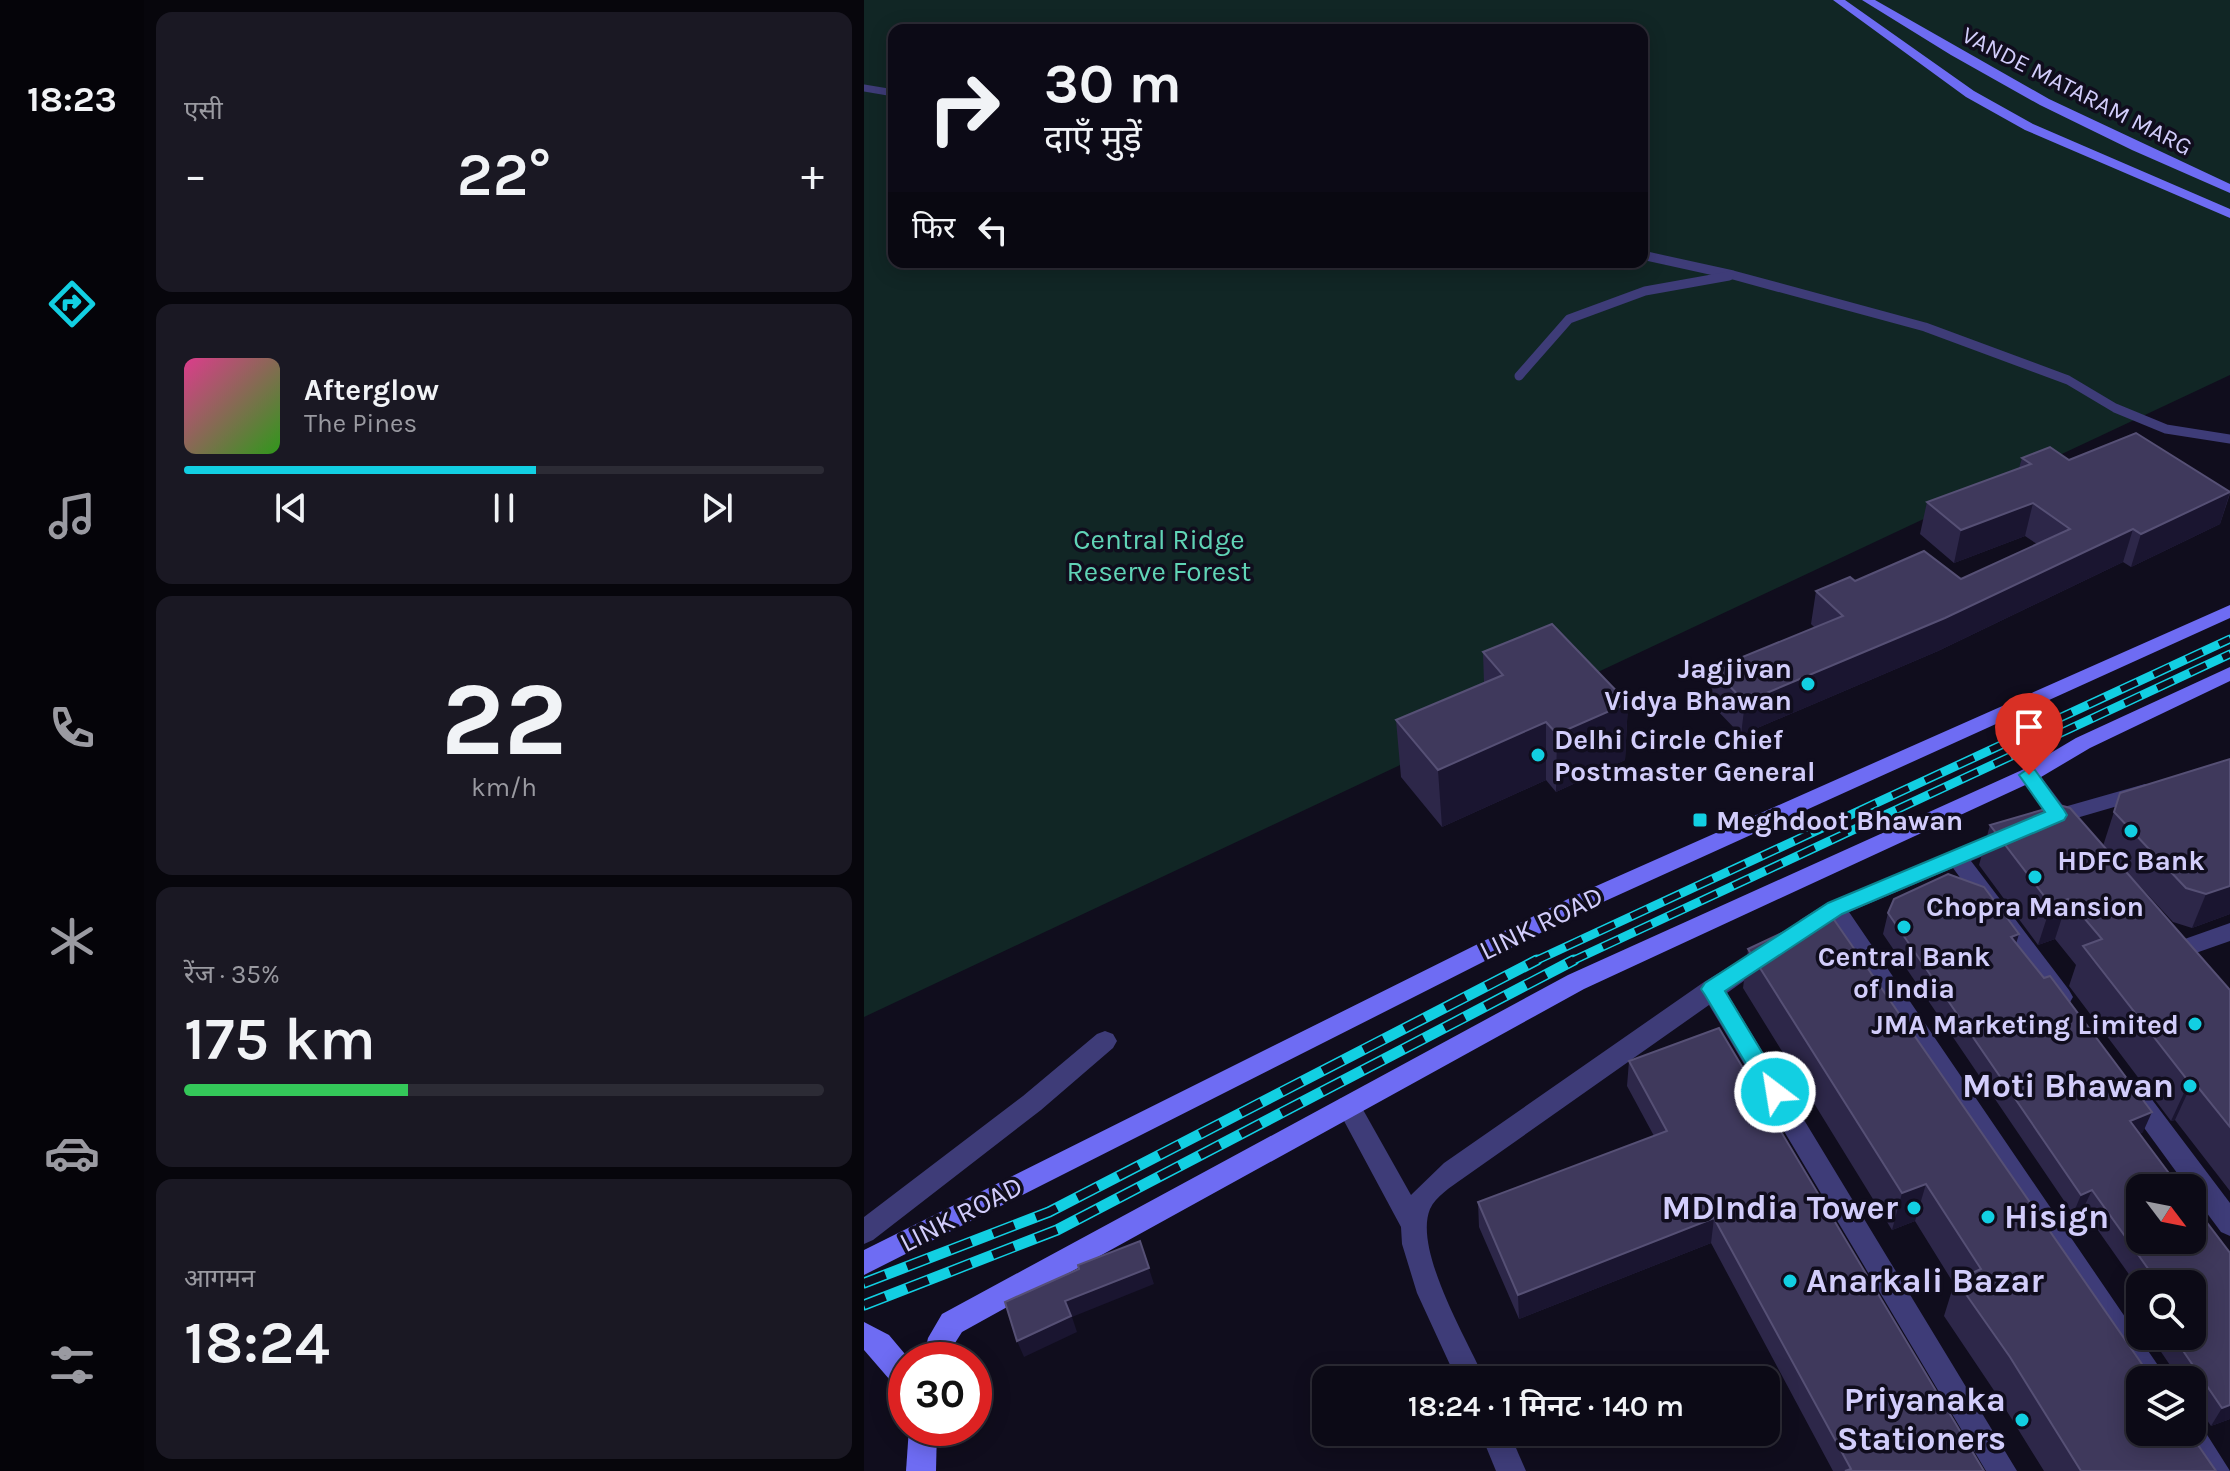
<!DOCTYPE html>
<html lang="hi">
<head>
<meta charset="utf-8">
<style>
	body { margin:0; font-family:Karla,"Noto Sans Devanagari",sans-serif; background:#1a1823; color:#f1f3f6; height:100vh; display:flex; flex-direction:column; font-size:30px; white-space:nowrap }
	* { box-sizing:border-box; margin:0 }
	p { font-size:26px; color:#9a9aa1 }
	.icon { flex:none; width:44px; height:44px; fill:none; stroke:currentColor; stroke-width:2; stroke-linecap:round; stroke-linejoin:round }
	.map { position:relative; flex:1; overflow:hidden }
	.details { display:flex; flex-direction:column; gap:12px; padding:12px; background:#07060c; width:720px }
	.details>* { flex:none }
	.guide { position:absolute; left:24px; top:24px; width:760px; height:244px; border-radius:16px; box-shadow:0 4px 20px #0003,0 0 0 2px #2c2b35; background:#0c0a16; color:#f1f3f6; overflow:hidden }
	.needle { width:52px; rotate:122deg }
	.buttons { position:absolute; left:1262px; top:1174px; display:grid; gap:16px }
	.buttons a { display:grid; place-items:center; width:80px; height:80px; border-radius:16px; background:#0c0a16; box-shadow:0 4px 20px #0003,0 0 0 2px #2c2b35; font-size:40px }
	.speed { position:absolute; left:24px; top:1342px; display:flex; gap:16px; font-size:40px; font-weight:700; text-align:center }
	.speed>* { display:grid; place-content:center; width:104px; height:104px; border-radius:50%; background:#0c0a16; box-shadow:0 4px 20px #0003,0 0 0 2px #2c2b35; line-height:1 }
	.speed .limit { border:12px solid #d22; background:#fff; color:#111 }
	.pin { position:absolute; display:grid; place-items:center; width:68px; height:68px; color:#fff; margin:-82px -34px; border-radius:50% 50% 50% 0; rotate:-45deg; box-shadow:0 0 8px #0007 }
	.pin .icon { rotate:45deg }
	.me { position:absolute; width:88px; margin:-44px; rotate:329deg; stroke-linejoin:round; filter:drop-shadow(0 0 6px #0008) }
	.turn { display:flex; align-items:center; gap:28px; height:168px; padding:0 24px; font-size:36px }
	.turn .icon { width:104px; height:104px; stroke-width:2.5 }
	.turn b { display:block; font-size:56px; line-height:68px }
	.then { display:flex; align-items:center; height:76px; padding:0 24px; background:#0003; gap:16px; font-size:30px }
	.big { font-size:60px; font-weight:600; line-height:1.1 }
	.details .card { flex:1; display:flex; flex-direction:column; justify-content:center; gap:12px; min-width:0; padding:0 28px; border-radius:16px; background:#1a1823 }
	.details .dial { align-items:center; gap:0 }
	.dial b { font-size:104px; line-height:1 }
	.song { display:flex; align-items:center; gap:24px }
	.cover { width:96px; height:96px; border-radius:12px; background:linear-gradient(135deg,hsl(330 70% 55%),hsl(110 70% 35%)) }
	.played { height:8px; border-radius:4px; background:linear-gradient(90deg,#12cfe2 55%,#2c2b35 55%) }
	.keys { display:flex; justify-content:space-around; direction:ltr }
	.heat { display:flex; justify-content:space-between; align-items:center; font-size:44px; direction:ltr }
	.charge { height:12px; border-radius:6px; background:linear-gradient(90deg,#34c759 35%,#2c2b35 0) }
	.trip { position:absolute; left:448px; top:1366px; width:468px; height:80px; border-radius:16px; background:#0c0a16; box-shadow:0 4px 20px #0003,0 0 0 2px #2c2b35; font-weight:600; line-height:80px; text-align:center }
	main { display:flex; flex:1; min-height:0 }
	.dock { display:flex; flex-direction:column; width:144px; justify-content:space-around; align-items:center; background:#050409; color:#9a9aa1 }
	.dock .icon { width:56px; height:56px }
	.dock .selected { color:#12cfe2 }
	.dock b { font-size:36px; color:#f1f3f6 }
	.map>svg:first-child { display:block }
	.green { fill:#112625; fill-rule:evenodd }
	.lines { fill:none; stroke-linecap:round; stroke-linejoin:round }
	.service-far1 { stroke:#3e3c78; stroke-width:7 }
	.service { stroke:#3e3c78; stroke-width:9 }
	.minor { fill:#3e3c78; fill-rule:evenodd }
	.secondary { fill:#6e6cf3; fill-rule:evenodd }
	.rail-far1-casing { stroke:#12cfe2; stroke-width:9 }
	.rail-casing { stroke:#12cfe2; stroke-width:11 }
	.rail-far1 { stroke:#100d1d; stroke-width:6; stroke-dasharray:18; stroke-linecap:butt }
	.rail { stroke:#100d1d; stroke-width:8; stroke-dasharray:23; stroke-linecap:butt }
	.wall { fill:#2d2749 }
	.shaded-wall { fill:#1a1530 }
	.building { fill:#3f395c; stroke:#565075; stroke-width:2 }
	.route { fill:#12cfe2; stroke:#0c8793; stroke-width:2 }
	.poi-dot { fill:#12cfe2; stroke:#100d1d; stroke-width:3 }
	.labels { text-anchor:middle; dominant-baseline:central; stroke-width:7; stroke-linejoin:round; paint-order:stroke }
	.far-street-label { font-size:24px; fill:#d2cdfb; stroke:#100d1d }
	.park-label { font-size:28px; fill:#60d4b6; stroke:#100d1d }
	.poi-label { font-size:28px; font-weight:bold; fill:#d2cdfb; stroke:#100d1d }
	.street-label { font-size:28px; fill:#d2cdfb; stroke:#100d1d }
	.near-poi-label { font-size:34px; font-weight:bold; fill:#d2cdfb; stroke:#100d1d; text-anchor:end }
</style>
</head>
<body>
<main>
<nav class="dock">
<b>18:23</b>
<svg class="icon selected" aria-label="directions" viewBox="0 0 24 24"><path d="M12 3l9 9-9 9-9-9zM9 14v-3h6M13 9l2 2-2 2"/></svg>
<svg class="icon" aria-label="music" viewBox="0 0 24 24"><path d="M9 18V5l10-2v13"/><circle cx="6" cy="18" r="3"/><circle cx="16" cy="16" r="3"/></svg>
<svg class="icon" aria-label="phone" viewBox="0 0 24 24"><path d="M5 4h4l2 5-3 2q2 4 5 5l2-3 5 2v4C11 20 4 13 5 4z"/></svg>
<svg class="icon" aria-label="climate" viewBox="0 0 24 24"><path d="M12 3v18M4 7l16 10M4 17L20 7"/></svg>
<svg class="icon" aria-label="car" viewBox="0 0 24 24"><path d="M5 17H2v-5l4-1 3-4h7l3 4 3 1v5h-3M9 17h6M6 11h13"/><circle cx="7" cy="17" r="2"/><circle cx="17" cy="17" r="2"/></svg>
<svg class="icon" aria-label="filters" viewBox="0 0 24 24"><path d="M4 7h16M4 17h16"/><circle cx="9" cy="7" r="2"/><circle cx="15" cy="17" r="2"/></svg>
</nav>
<section class="details">
<div class="card"><p>एसी</p>
<div class="heat"><a>−</a><b class="big">22°</b><a>+</a></div>
</div>
<div class="card">
<div class="song"><i class="cover"></i><div><b>Afterglow</b><p>The Pines</p></div></div>
<div class="played"></div>
<div class="keys"><svg class="icon" aria-label="previous" viewBox="0 0 24 24"><path d="M18 5L8 12l10 7zM5 5v14"/></svg><svg class="icon" aria-label="pause" viewBox="0 0 24 24"><path d="M8 5v14M16 5v14"/></svg><svg class="icon" aria-label="next" viewBox="0 0 24 24"><path d="M6 5l10 7-10 7zM19 5v14"/></svg></div>
</div>
<div class="card dial"><b>22</b><p>km/h</p></div>
<div class="card"><p>रेंज · 35%</p><b class="big">175 km</b><div class="charge"></div></div>
<div class="card"><p>आगमन</p><b class="big">18:24</b></div>
</section>
<div class="map">
<svg width="1366" height="1471" viewBox="0 0 1366 1471">
	<rect width="100%" height="100%" fill="#100d1d"/>
	<path class="green" d="M0 0H1366V375L0 1017ZM30 30H778V262H30Z"/>
	<g class="lines">
		<path class="service-far1" d="M0 88 30 93"/>
		<g class="service">
			<path d="M778 255 869 275 1061 327 1204 380 1251 408 1302 429 1366 439"/>
			<path d="M655 376 705 319 781 291 865 276"/>
		</g>
		<g class="minor">
			<path d="M1165 768 1172 770 1200 807 1281 784 1288 786 1291 791 1288 796 1209 819 1213 825 1209 830 1202 833 1191 825 1178 824 1174 819 1181 812 1155 775 1158 770Z"/>
			<path d="M1145 828 1153 830 1156 836 1153 842 1107 861 1205 990 1209 997 1205 1004 1197 1006 1189 1004 1089 868 985 912 1304 1380H1276V1383L968 922 944 935 936 932 933 926 936 920 963 903Z"/>
			<path d="M1366 923V941L1306 962 1298 959 1295 953 1298 947Z"/>
			<path d="M904 943 912 946 915 952 912 958 863 993 1153 1471H1122L845 1005 598 1179C587 1187 572 1196 566 1209 549 1250 604 1341 621 1380H593L553 1293 538 1244 537 1227 472 1106 475 1099 484 1096 493 1099 547 1195 580 1163 840 982Z"/>
			<path d="M241 1031 249 1034 253 1041 249 1048 177 1110 9 1240 0 1244V1217L159 1096 233 1034Z"/>
			<path d="M1271 1086 1280 1089 1366 1203V1236L1357 1232 1328 1193V1188H1324L1262 1103 1259 1096 1262 1089Z"/>
			<path d="M1328 1419 1335 1422 1366 1471H1335L1311 1432H1328Z"/>
			<path d="M616 1432H645L662 1471H632Z"/>
		</g>
		<g class="secondary">
			<path d="M969 0H981L1110 91 1169 124 1366 209V218L1161 130 1102 97Z"/>
			<path d="M998 0H1011L1185 99 1366 184V193L1268 150 1176 105 1087 55Z"/>
			<path d="M1366 605V618L728 907 0 1275V1250L712 895Z"/>
			<path d="M1366 667V681L1226 748 1172 780 720 989 98 1332 91 1343 87 1360H59L64 1338 78 1314 704 975 1158 770 1212 738Z"/>
			<path d="M0 1322 25 1335 46 1360H42V1390L32 1387 0 1350Z"/>
			<path d="M45 1428H73L72 1471H42Z"/>
		</g>
		<g class="rail-far1-casing">
			<g id="rail-far1">
				<path d="M669 962 1366 639"/>
				<path d="M706 962 1366 654"/>
			</g>
		</g>
		<g class="rail-casing">
			<g id="rail">
				<path d="M0 1283 185 1212 673 960"/>
				<path d="M0 1305 193 1230 710 960"/>
			</g>
		</g>
		<use href="#rail-far1" class="rail-far1"/>
		<use href="#rail" class="rail"/>
	</g>
	<g class="wall">
		<path d="M1158 458 1205 460 1366 491V494L1356 524 1267 567 1259 562 1074 651 877 735 846 703 849 669 951 628 947 624 952 591 991 581 1097 579 1173 544 1161 536 1090 563 1056 534 1063 502 1155 468Z"/>
		<path d="M619 652 764 703 761 760 692 792 682 780 578 827 537 777 532 720 620 683Z"/>
		<path d="M1366 759V914L1328 928 1309 922 1239 846 1256 793Z"/>
		<path d="M1126 825 1366 990V1191L1311 1120 1307 1121 1205 986 1212 965 1191 939 1174 945 1115 865Z"/>
		<path d="M1024 913 1152 943 1279 1132 1275 1134 1366 1253V1419L1347 1426 1328 1398V1380H1316L1287 1337 1328 1336V1284H1276V1290L1219 1209 1209 1214 1019 934Z"/>
		<path d="M884 949 1352 1471H1180L1131 1392 1080 1316 1090 1284 1051 1221 1028 1230 879 988Z"/>
		<path d="M765 1061 1120 1471H969L847 1243 655 1319 615 1227 614 1202 790 1136 763 1086Z"/>
	</g>
	<g class="shaded-wall">
		<path d="M1366 492 1356 524 1267 567 1277 534Z"/>
		<path d="M1169 503 1161 536 1090 563 1097 530Z"/>
		<path d="M1269 529 1259 562 1074 651 877 735 881 702Z"/>
		<path d="M764 703 761 760 692 792 693 734Z"/>
		<path d="M682 722V780L578 827 574 770Z"/>
		<path d="M1366 886V914L1328 928 1342 894Z"/>
		<path d="M1204 899 1191 939 1174 945 1187 905Z"/>
		<path d="M1155 934 1149 954 1147 937Z"/>
		<path d="M1329 1081 1311 1120 1307 1121 1325 1082Z"/>
		<path d="M1288 1112 1279 1132 1257 1141 1266 1121Z"/>
		<path d="M1062 1184 1051 1221 1028 1230 1038 1193Z"/>
		<path d="M1228 1190 1219 1209 1209 1214 1217 1195Z"/>
		<path d="M850 1218 847 1243 655 1319 654 1295Z"/>
		<path d="M276 1241 290 1284 208 1317 213 1332 160 1357 153 1341Z"/>
		<path d="M1366 1405V1419L1347 1426 1358 1408Z"/>
	</g>
	<g class="building">
		<path d="M1272 433 1366 492 1277 534 1269 529 1081 618 881 702 849 669 979 616 952 591 986 577 991 581 1060 551 1097 579 1206 529 1169 503 1097 530 1063 502 1167 464 1158 458 1186 447 1205 460Z"/>
		<path d="M688 624 764 703 693 734 682 722 574 770 532 720 639 675 619 652Z"/>
		<path d="M1366 759V886L1342 894 1322 888 1250 812 1256 793Z"/>
		<path d="M1195 805 1206 808 1366 990V1127L1329 1081 1325 1082 1219 946 1238 939 1204 899 1187 905 1126 825Z"/>
		<path d="M1084 874 1120 887 1155 934 1147 937 1180 978 1186 976 1288 1112 1266 1121 1316 1188H1276V1240H1328V1203L1366 1253V1405L1358 1408 1309 1336H1328V1284H1295L1228 1190 1217 1195 1024 913 1030 899Z"/>
		<path d="M964 911 1289 1380H1276V1432H1325L1352 1471H1217L1146 1357 1092 1280 1117 1269 1062 1184 1038 1193 884 949Z"/>
		<path d="M855 1028 1120 1471H981L987 1469 850 1218 654 1295 614 1202 803 1131 765 1061Z"/>
		<path d="M276 1241 285 1268 201 1301 207 1316 153 1341 141 1302 215 1269 214 1265Z"/>
	</g>
	<path class="route" d="M1165 768 1171 770 1200 810 1203 815 1200 820 978 914 861 991 922 1092 919 1099 911 1102 903 1099 841 995 837 989 841 983 964 903 1181 812 1155 775Z"/>
	<g class="poi-dot">
		<circle cx="944" cy="684" r="8"/>
		<circle cx="674" cy="755" r="8"/>
		<rect x="828" y="812" width="16" height="16" rx="4"/>
		<circle cx="1267" cy="831" r="8"/>
		<circle cx="1171" cy="877" r="8"/>
		<circle cx="1040" cy="927" r="8"/>
		<circle cx="1331" cy="1024" r="8"/>
		<circle cx="1326" cy="1086" r="8"/>
		<circle cx="1050" cy="1208" r="8"/>
		<circle cx="1124" cy="1217" r="8"/>
		<circle cx="926" cy="1281" r="8"/>
		<circle cx="1158" cy="1420" r="8"/>
	</g>
	<g class="labels">
		<g class="far-street-label">
			<text transform="translate(1213 91) rotate(27)">VANDE MATARAM MARG</text>
		</g>
		<g class="park-label">
			<text x="295" y="539">Central Ridge<tspan x="295" dy="32">Reserve Forest</tspan></text>
		</g>
		<g class="poi-label">
			<text x="928" y="668" text-anchor="end">Jagjivan<tspan x="928" dy="32">Vidya Bhawan</tspan></text>
			<text x="690" y="739" text-anchor="start">Delhi Circle Chief<tspan x="690" dy="32">Postmaster General</tspan></text>
			<text x="852" y="820" text-anchor="start">Meghdoot Bhawan</text>
			<text x="1267" y="860">HDFC Bank</text>
			<text x="1171" y="906">Chopra Mansion</text>
			<text x="1040" y="956">Central Bank<tspan x="1040" dy="32">of India</tspan></text>
			<text x="1315" y="1024" text-anchor="end">JMA Marketing Limited</text>
		</g>
		<g class="street-label">
			<text transform="translate(677 923) rotate(-26)">LINK ROAD</text>
			<text transform="translate(97 1214) rotate(-27)">LINK ROAD</text>
		</g>
		<g class="near-poi-label">
			<text x="1310" y="1086">Moti Bhawan</text>
			<text x="1034" y="1208">MDIndia Tower</text>
			<text x="1140" y="1217" text-anchor="start">Hisign</text>
			<text x="942" y="1281" text-anchor="start">Anarkali Bazar</text>
			<text x="1142" y="1400">Priyanaka<tspan x="1142" dy="39">Stationers</tspan></text>
		</g>
	</g>
</svg>
<div class="buttons">
<a><svg class="needle" viewBox="-14 -14 28 28"><path d="M0-13l5 13h-10z" fill="#e53935"/><path d="M0 13l5-13h-10z" fill="#9a9aa1"/></svg></a>
<a><svg class="icon" aria-label="search" viewBox="0 0 24 24"><circle cx="10" cy="10" r="6"/><path d="M15 15l6 6"/></svg></a>
<a><svg class="icon" aria-label="layers" viewBox="0 0 24 24"><path d="M12 4l9 5-9 5-9-5zM3 14l9 5 9-5"/></svg></a>
</div>
<div class="speed"><div class="limit">30</div></div>
<div class="pin" style="left:1165px;top:775px;background:#d93025"><svg class="icon" aria-label="arrive" viewBox="0 0 24 24"><path d="M6 21V4h12l-3 4 3 4H6"/></svg></div>
<svg class="me" style="left:911px;top:1092px" viewBox="-20 -20 40 40"><circle r="17" fill="#12cfe2" stroke="#fff" stroke-width="3"/><path d="M0-11L8 9 0 5-8 9z" fill="#fff"/></svg>
<div class="trip">18:24 · 1 मिनट · 140 m</div>
<div class="guide">
<div class="turn"><svg class="icon" aria-label="right" viewBox="0 0 24 24"><path d="M7 20v-9h11M14 6l5 5-5 5"/></svg><div><b>30 m</b>दाएँ मुड़ें</div></div>
<div class="then">फिर<svg class="icon" aria-label="left" viewBox="0 0 24 24"><path d="M17 20v-9H6M10 6l-5 5 5 5"/></svg></div>
</div>
</div>
</main>
</body>
</html>
